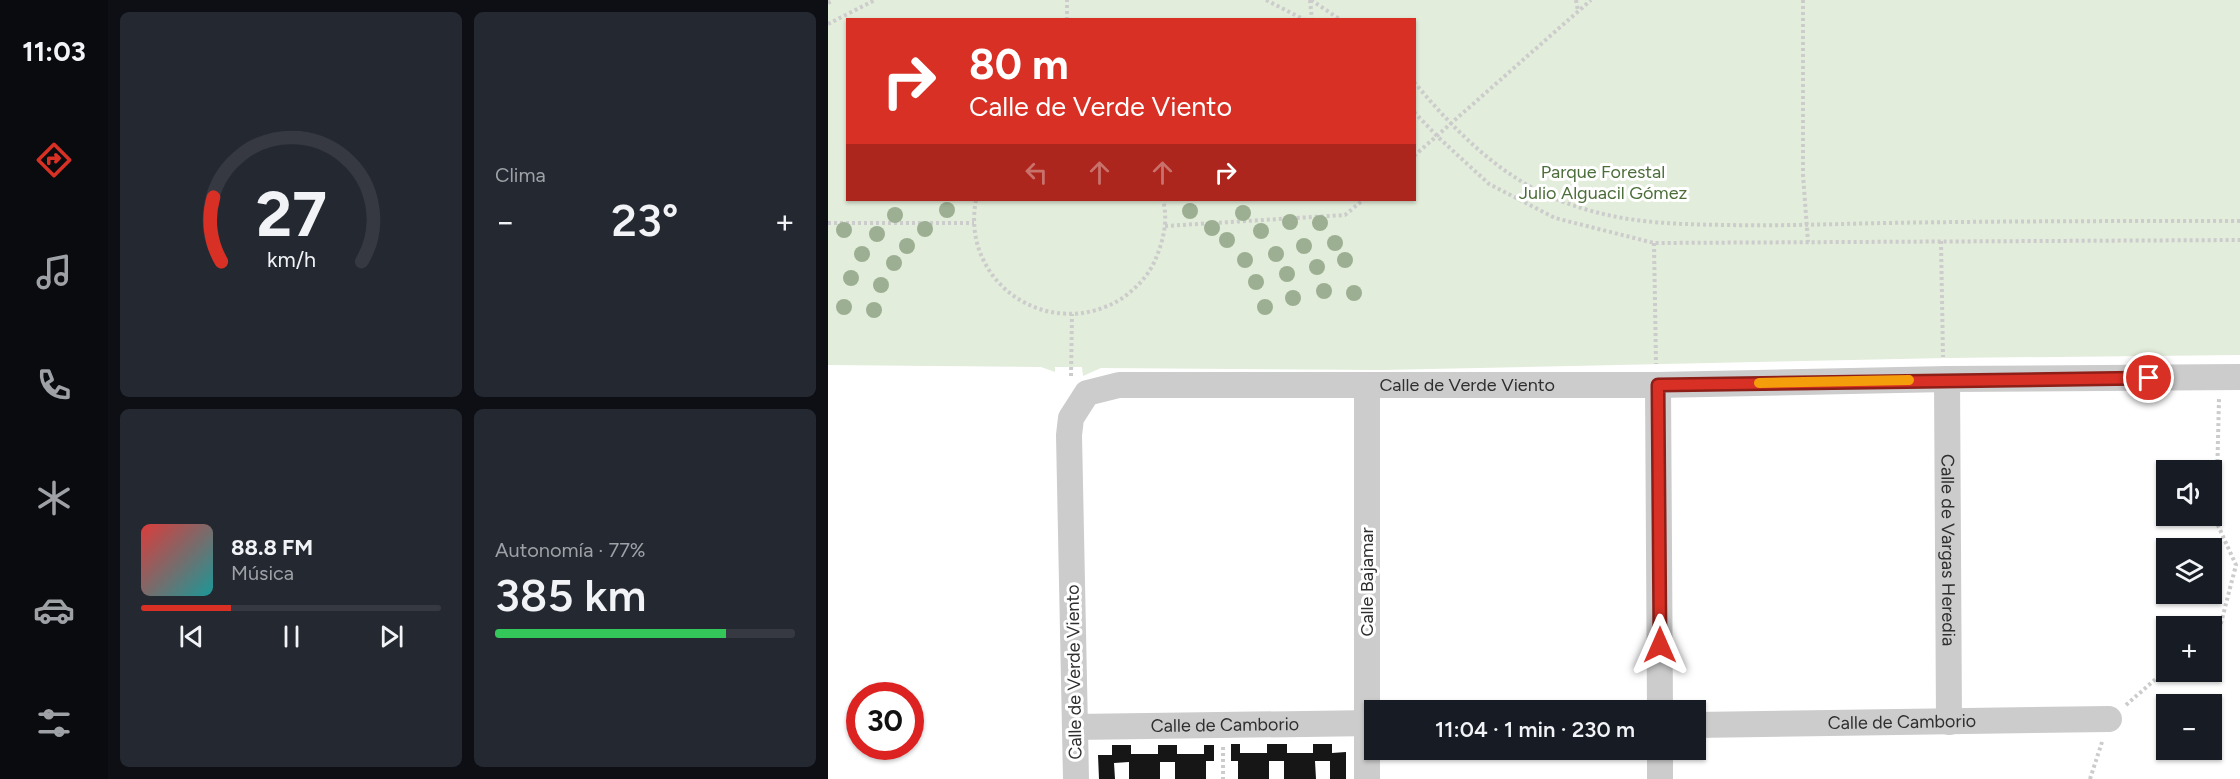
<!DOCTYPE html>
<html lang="es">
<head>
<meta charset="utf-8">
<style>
	body { margin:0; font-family:Figtree,sans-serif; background:#242831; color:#f1f3f6; height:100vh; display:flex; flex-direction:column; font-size:22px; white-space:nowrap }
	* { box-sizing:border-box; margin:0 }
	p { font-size:20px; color:#9ea1a6 }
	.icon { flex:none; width:33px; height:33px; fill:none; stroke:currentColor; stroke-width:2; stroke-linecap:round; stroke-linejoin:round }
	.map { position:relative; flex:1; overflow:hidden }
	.drawer { display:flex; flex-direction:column; gap:12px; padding:12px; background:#0d0f14; width:720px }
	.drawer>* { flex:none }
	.banner { position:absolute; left:18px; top:18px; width:570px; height:183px; border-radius:0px; box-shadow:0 2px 4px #0004; background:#d93025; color:#fff; overflow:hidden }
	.fabs { position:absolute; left:1328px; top:460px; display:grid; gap:12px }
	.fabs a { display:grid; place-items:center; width:66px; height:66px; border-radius:0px; background:#171b24; box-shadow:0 2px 4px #0004; font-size:30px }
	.speed { position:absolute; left:18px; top:682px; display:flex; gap:12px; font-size:30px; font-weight:700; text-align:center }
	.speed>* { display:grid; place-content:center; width:78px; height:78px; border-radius:50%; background:#171b24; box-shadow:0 2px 4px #0004; line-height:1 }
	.speed .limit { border:9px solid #d22; background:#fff; color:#111 }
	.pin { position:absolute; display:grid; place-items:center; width:51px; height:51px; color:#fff; margin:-26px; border:3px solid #fff; border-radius:50%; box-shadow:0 2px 6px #0007 }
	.me { position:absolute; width:66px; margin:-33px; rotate:0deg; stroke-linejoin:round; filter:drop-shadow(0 0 4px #0008) }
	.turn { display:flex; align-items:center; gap:21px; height:126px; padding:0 24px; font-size:27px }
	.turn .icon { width:78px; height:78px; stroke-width:2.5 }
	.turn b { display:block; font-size:42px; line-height:51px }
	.lanes { display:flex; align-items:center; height:57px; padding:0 24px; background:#0003; justify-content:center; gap:30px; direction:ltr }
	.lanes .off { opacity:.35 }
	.big { font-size:45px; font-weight:600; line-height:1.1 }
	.drawer .widget { flex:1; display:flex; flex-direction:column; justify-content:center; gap:9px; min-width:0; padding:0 21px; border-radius:9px; background:#242831 }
	.drawer .dial { align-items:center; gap:0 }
	.dial svg { height:156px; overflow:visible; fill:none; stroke:#363941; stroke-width:7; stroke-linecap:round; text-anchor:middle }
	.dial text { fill:#f1f3f6; stroke:none }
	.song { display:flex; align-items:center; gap:18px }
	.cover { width:72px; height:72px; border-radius:9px; background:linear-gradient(135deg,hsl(0 70% 55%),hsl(180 70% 35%)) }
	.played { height:6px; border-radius:3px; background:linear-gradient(90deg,#d93025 30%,#363941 30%) }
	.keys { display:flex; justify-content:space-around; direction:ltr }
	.heat { display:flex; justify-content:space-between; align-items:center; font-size:33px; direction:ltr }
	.charge { height:9px; border-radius:4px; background:linear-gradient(90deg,#34c759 77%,#363941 0) }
	.drawer .tiles { flex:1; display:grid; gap:12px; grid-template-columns:repeat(2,1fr) }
	.trip { position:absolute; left:536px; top:700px; width:342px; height:60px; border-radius:0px; background:#171b24; box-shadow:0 2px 4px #0004; font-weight:600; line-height:60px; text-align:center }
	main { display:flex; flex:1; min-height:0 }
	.dock { display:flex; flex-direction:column; width:108px; justify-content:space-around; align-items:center; background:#090b0e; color:#9ea1a6 }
	.dock .icon { width:42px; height:42px }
	.dock .on { color:#d93025 }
	.dock b { font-size:27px; color:#f1f3f6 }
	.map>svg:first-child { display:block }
	.green { fill:#e3eddb; fill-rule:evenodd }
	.building { fill:#161616 }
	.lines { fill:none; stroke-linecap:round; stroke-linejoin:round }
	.path { stroke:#ccc; stroke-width:4; stroke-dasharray:3 3; stroke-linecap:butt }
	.minor { stroke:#ccc; stroke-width:26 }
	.tree { fill:#9caf92 }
	.route-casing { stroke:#8d1f18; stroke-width:15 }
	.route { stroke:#d93025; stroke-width:10 }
	.slow { stroke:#f59e0b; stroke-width:10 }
	.labels { text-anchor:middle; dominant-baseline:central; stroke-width:6; stroke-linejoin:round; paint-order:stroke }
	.park-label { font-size:18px; fill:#4b6d39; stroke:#fff }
	.street-label { font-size:18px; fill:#2f2f2f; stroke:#fff }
</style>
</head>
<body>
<main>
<nav class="dock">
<b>11:03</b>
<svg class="icon on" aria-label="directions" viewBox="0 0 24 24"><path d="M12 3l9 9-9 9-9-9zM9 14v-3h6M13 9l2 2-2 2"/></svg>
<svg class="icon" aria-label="music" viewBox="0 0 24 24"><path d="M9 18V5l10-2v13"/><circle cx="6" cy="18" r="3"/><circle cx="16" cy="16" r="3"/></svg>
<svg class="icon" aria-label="phone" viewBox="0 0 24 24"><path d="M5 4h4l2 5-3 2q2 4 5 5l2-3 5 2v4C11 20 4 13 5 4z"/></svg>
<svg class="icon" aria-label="climate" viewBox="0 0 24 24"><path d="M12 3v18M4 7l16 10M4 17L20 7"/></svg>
<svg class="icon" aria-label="car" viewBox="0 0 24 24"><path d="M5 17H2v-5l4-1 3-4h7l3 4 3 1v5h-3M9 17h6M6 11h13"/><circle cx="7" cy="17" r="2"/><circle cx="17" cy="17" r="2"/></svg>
<svg class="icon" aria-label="filters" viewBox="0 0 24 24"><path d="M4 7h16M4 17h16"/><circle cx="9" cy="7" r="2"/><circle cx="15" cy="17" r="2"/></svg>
</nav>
<section class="drawer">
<div class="tiles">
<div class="widget dial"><svg viewBox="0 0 100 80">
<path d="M14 69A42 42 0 1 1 86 69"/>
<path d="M14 69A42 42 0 0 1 10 36" stroke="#d93025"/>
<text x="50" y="56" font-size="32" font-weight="700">27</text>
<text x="50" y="72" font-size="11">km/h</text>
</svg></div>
<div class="widget"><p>Clima</p>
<div class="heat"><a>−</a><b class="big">23°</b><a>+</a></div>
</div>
<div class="widget">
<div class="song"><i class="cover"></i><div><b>88.8 FM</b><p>Música</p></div></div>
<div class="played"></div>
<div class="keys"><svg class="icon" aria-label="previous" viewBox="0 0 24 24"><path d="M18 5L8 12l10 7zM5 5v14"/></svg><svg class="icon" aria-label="pause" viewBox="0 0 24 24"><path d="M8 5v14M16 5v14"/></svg><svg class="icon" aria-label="next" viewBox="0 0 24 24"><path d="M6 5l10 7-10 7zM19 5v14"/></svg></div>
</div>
<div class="widget"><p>Autonomía · 77%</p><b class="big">385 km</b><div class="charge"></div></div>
</div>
</section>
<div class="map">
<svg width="1412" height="779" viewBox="0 0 1412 779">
	<rect width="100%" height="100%" fill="#fff"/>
	<path class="green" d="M0 0H1412V355L1119 358 554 370 273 368 255 376 254 367H227V372L213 367 0 365ZM20 20H586V200H20Z"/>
	<g class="building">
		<path d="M403 744H412V753H439V744H459V753H485V744H504V753L518 752V779H502V761H487L488 779H456V761H441V779H410V761H403Z"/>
		<path d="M284 745H303V754H330V745H349V754H376V745H386V761H378V779H347V762H332V779H301V762L286 763 287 779H271L270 755H284Z"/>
	</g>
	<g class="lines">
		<g class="path">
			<path d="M438 0 477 20"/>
			<path d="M482 0 484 20"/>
			<path d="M483 0 513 20"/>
			<path d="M748 0 750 11"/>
			<path d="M975 0V175L980 242"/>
			<path d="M0 3 5 0"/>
			<path d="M239 20V0"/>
			<path d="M0 24 47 0"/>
			<path d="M586 82C627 131 673 178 733 201 791 223 838 224 898 225 952 226 1005 224 1058 223 1176 221 1294 221 1412 221"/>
			<path d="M586 112 610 137 661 184 727 218 826 243 1412 240"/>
			<path d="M586 156 763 0"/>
			<path d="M148 200C132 283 221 343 293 299 308 289 322 274 328 258 336 239 340 219 335 200"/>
			<path d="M0 223H146"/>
			<path d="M337 226 517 215 535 200"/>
			<path d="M1113 241 1115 357"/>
			<path d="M826 243 828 364"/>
			<path d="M243 376 244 314"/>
			<path d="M1383 631 1393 623 1408 565 1388 521 1391 399"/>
			<path d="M1298 705 1338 670"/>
			<path d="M578 710V711"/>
			<path d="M395 747V779"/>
			<path d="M1262 779 1274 742"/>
		</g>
		<g class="minor">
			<path id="s1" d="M1119 379 1121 722"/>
			<path d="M830 385 832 711"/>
			<path id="s2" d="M867 725 1281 719"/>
			<path id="s3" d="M247 727 546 723"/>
			<path d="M832 750V779"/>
			<path id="s4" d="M248 779 241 435 243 418 259 393 291 385H830L1119 379 1412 377"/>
			<path d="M539 779V385"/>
		</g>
	</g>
	<g class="tree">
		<circle cx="119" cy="210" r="8"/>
		<circle cx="362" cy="211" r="8"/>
		<circle cx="415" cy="213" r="8"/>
		<circle cx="67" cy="215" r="8"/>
		<circle cx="462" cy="222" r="8"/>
		<circle cx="492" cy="223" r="8"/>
		<circle cx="384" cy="228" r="8"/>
		<circle cx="97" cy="229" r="8"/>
		<circle cx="16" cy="230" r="8"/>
		<circle cx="433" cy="231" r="8"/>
		<circle cx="49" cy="234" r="8"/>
		<circle cx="399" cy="240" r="8"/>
		<circle cx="507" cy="243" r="8"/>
		<circle cx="79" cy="246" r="8"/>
		<circle cx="476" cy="246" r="8"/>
		<circle cx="34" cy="254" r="8"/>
		<circle cx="448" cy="254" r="8"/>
		<circle cx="417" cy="260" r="8"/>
		<circle cx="517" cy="260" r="8"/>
		<circle cx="66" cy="263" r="8"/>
		<circle cx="489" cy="267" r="8"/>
		<circle cx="459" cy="274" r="8"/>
		<circle cx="23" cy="278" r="8"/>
		<circle cx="428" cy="282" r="8"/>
		<circle cx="53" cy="285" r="8"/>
		<circle cx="496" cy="291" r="8"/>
		<circle cx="526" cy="293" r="8"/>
		<circle cx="465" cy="298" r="8"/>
		<circle cx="16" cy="307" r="8"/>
		<circle cx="437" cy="307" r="8"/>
		<circle cx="46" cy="310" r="8"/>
	</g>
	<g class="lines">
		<g class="route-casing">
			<path id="route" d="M832 645 830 385 1321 378"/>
		</g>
		<use href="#route" class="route"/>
		<path class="slow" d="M931 383 1081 380"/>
	</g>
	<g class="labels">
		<g class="park-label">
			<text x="775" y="172">Parque Forestal<tspan x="775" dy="21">Julio Alguacil Gómez</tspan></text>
		</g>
		<g class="street-label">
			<text stroke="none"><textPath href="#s4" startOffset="772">Calle de Verde Viento</textPath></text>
			<text stroke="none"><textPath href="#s1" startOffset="171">Calle de Vargas Heredia</textPath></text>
			<text transform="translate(539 582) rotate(-90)">Calle Bajamar</text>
			<text transform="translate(246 672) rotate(-91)">Calle de Verde Viento</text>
			<text stroke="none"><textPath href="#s2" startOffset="207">Calle de Camborio</textPath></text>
			<text stroke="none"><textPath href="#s3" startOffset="150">Calle de Camborio</textPath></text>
		</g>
	</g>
</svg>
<div class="fabs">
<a><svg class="icon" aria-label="sound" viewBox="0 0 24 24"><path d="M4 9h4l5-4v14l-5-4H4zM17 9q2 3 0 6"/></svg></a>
<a><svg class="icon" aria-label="layers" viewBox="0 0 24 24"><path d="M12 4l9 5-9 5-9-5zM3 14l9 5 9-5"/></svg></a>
<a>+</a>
<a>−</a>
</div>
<div class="speed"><div class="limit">30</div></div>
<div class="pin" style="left:1321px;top:378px;background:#d93025"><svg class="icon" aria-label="arrive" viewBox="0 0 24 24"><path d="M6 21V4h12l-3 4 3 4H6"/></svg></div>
<svg class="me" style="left:832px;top:645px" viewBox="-20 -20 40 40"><path d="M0-17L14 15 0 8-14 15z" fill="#d93025" stroke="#fff" stroke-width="4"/></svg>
<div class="trip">11:04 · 1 min · 230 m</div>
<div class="banner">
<div class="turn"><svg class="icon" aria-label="right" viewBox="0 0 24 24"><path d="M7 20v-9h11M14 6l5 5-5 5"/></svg><div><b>80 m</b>Calle de Verde Viento</div></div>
<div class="lanes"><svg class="icon off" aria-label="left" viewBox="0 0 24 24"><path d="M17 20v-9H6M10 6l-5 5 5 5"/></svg><svg class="icon off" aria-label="ahead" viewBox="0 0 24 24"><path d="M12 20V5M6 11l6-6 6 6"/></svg><svg class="icon off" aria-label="ahead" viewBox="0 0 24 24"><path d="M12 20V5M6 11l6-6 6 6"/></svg><svg class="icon" aria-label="right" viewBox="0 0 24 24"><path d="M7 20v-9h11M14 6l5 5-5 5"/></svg></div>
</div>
</div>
</main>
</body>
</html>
